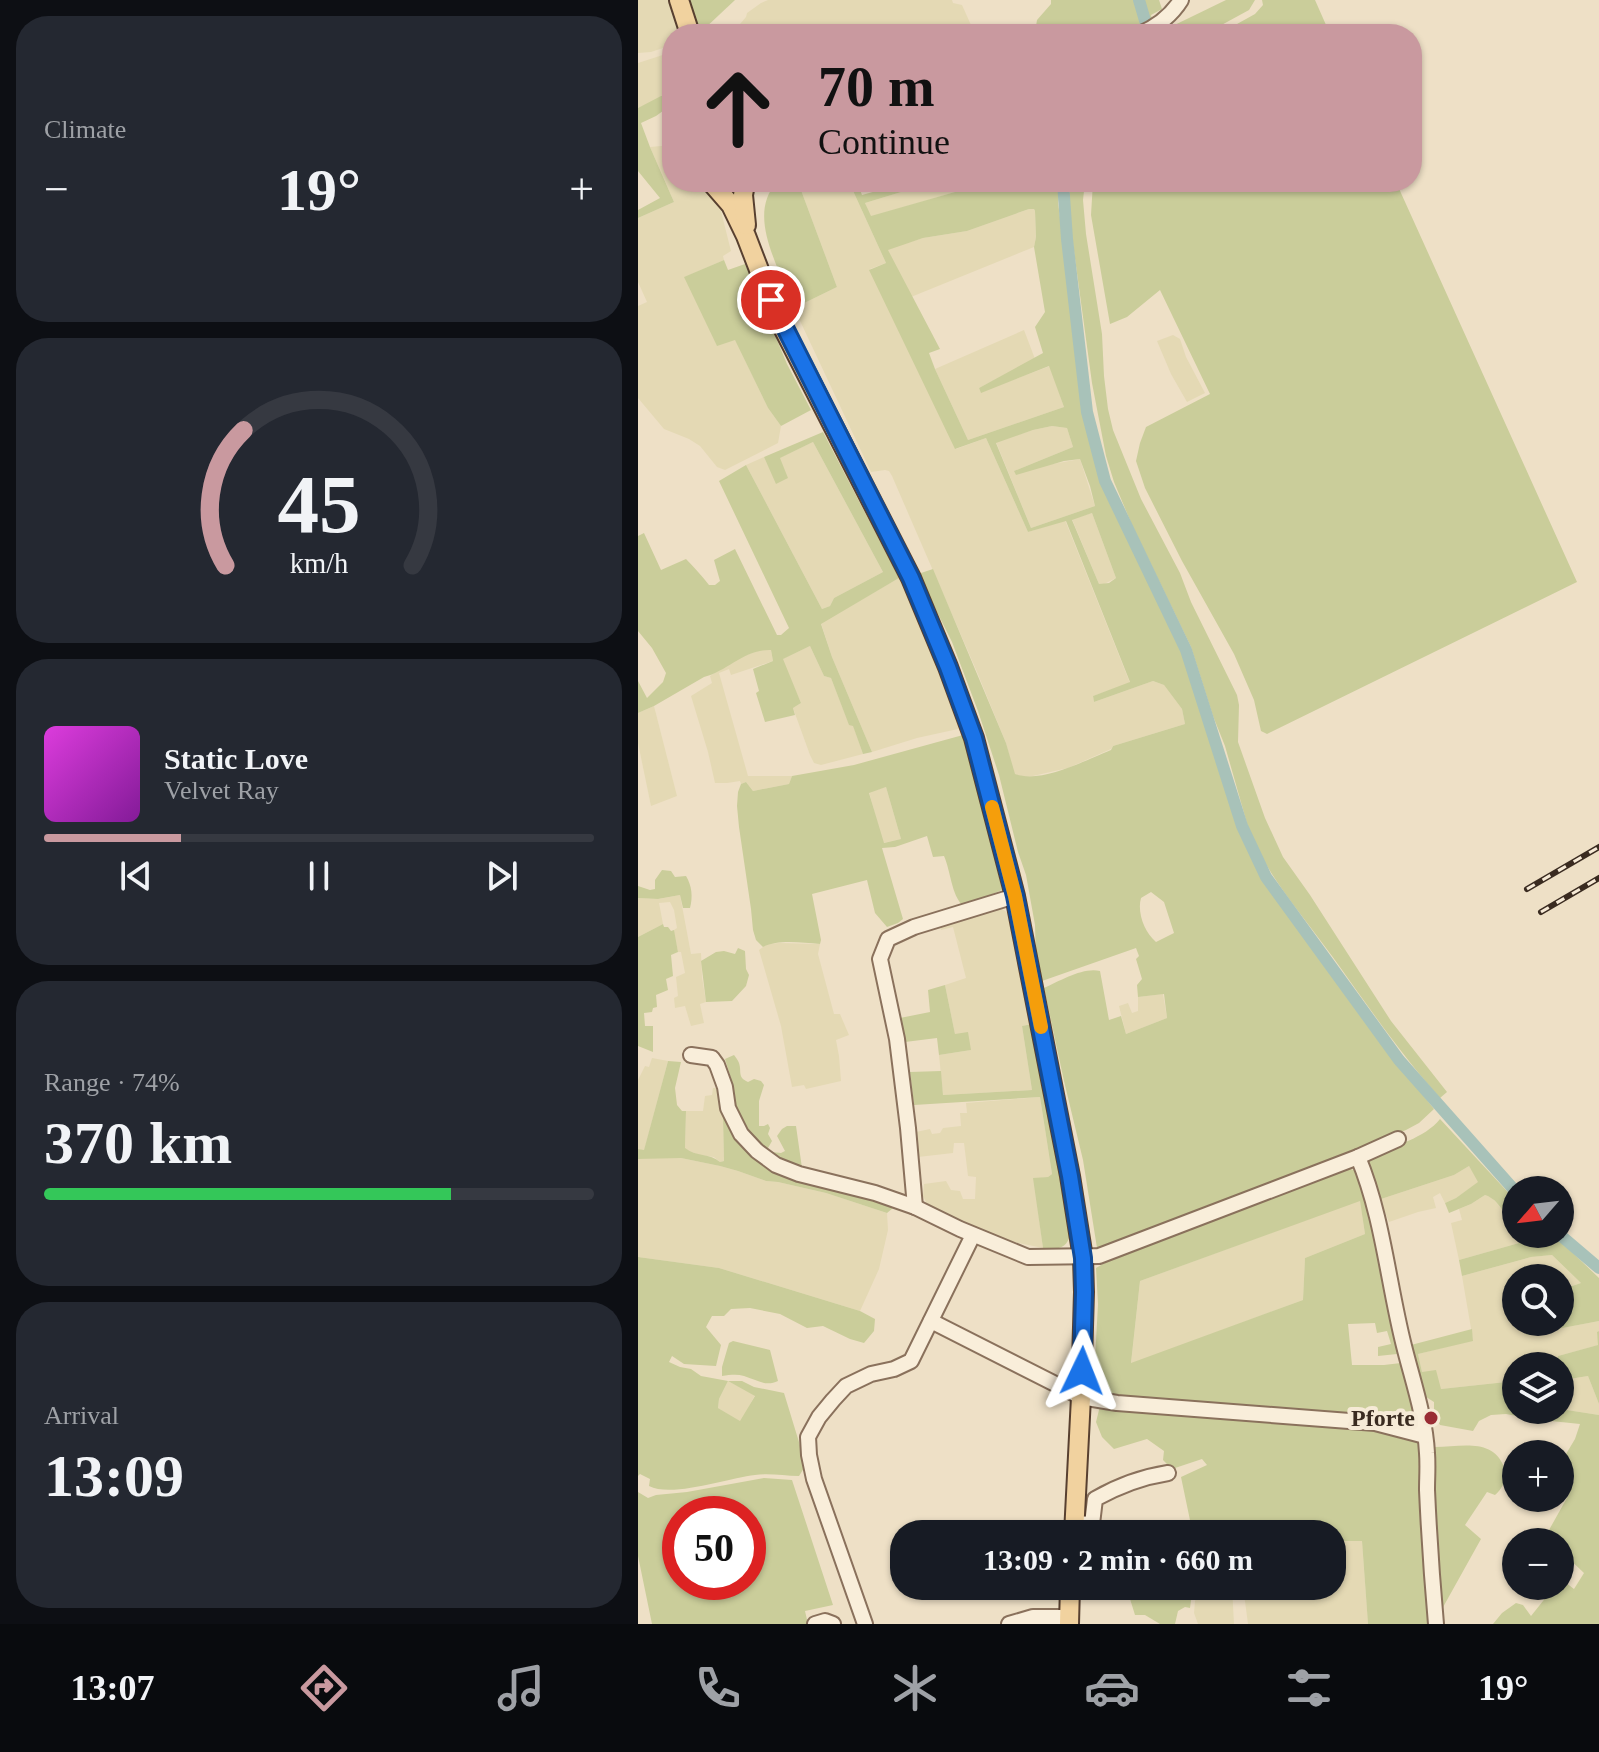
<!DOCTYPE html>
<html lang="en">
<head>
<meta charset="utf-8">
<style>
	body { margin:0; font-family:Georgia,serif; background:#242831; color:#f1f3f6; height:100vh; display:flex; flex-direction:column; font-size:30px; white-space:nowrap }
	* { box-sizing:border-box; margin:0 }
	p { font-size:26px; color:#9ea1a6 }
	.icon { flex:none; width:44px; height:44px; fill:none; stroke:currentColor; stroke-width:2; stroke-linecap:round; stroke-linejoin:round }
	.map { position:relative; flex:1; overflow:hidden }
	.details { display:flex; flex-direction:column; gap:16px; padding:16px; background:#0d0f14; width:638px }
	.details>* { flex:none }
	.banner { position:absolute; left:24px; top:24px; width:760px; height:168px; border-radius:32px; box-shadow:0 2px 6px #0004; background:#c9999f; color:#111; overflow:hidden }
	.needle { width:52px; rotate:242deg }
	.buttons { position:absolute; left:864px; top:1176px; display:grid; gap:16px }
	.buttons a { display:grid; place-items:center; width:72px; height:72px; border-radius:50%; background:#171b24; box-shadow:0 2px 6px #0004; font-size:40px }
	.speed { position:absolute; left:24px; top:1496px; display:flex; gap:16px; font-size:40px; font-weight:700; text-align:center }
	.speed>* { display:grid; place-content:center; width:104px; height:104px; border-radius:50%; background:#171b24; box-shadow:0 2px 6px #0004; line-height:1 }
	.speed .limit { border:12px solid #d22; background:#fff; color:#111 }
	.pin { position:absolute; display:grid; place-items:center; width:68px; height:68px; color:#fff; margin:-34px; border:4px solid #fff; border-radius:50%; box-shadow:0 2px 8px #0007 }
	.me { position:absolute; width:88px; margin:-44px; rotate:2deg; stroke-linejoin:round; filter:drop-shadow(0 0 6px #0008) }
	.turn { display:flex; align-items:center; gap:28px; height:168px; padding:0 24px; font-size:36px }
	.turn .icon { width:104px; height:104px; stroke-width:2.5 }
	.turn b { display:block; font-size:56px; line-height:68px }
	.big { font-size:60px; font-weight:800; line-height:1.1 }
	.details .tile { flex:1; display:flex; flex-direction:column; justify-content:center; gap:12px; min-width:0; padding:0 28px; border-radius:32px; background:#242831 }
	.details .dial { align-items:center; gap:0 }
	.dial svg { height:208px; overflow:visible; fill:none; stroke:#363941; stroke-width:7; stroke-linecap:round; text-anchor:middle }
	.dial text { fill:#f1f3f6; stroke:none }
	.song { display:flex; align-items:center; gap:24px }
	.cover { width:96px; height:96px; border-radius:12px; background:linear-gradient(135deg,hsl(300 70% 55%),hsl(290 70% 35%)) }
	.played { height:8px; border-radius:4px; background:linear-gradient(90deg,#c9999f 25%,#363941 25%) }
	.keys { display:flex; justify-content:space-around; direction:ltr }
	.heat { display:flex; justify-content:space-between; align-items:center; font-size:44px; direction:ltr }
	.charge { height:12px; border-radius:6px; background:linear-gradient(90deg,#34c759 74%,#363941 0) }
	.trip { position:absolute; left:252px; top:1520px; width:456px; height:80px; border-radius:32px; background:#171b24; box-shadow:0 2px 6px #0004; font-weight:800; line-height:80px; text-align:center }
	.dock { display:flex; height:128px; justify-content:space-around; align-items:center; background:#090b0e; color:#9ea1a6 }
	.dock .icon { width:56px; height:56px }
	.dock .active { color:#c9999f }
	.dock b { font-size:36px; color:#f1f3f6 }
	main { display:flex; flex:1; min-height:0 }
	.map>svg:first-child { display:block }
	.farmland { fill:#e4d9b4 }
	.green { fill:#cacd9a; fill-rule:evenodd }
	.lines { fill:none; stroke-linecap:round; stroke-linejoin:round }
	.canal { stroke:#a8c2b9; stroke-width:12 }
	.minor-casing { stroke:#8a715c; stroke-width:18 }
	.major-casing { stroke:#584030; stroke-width:22 }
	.minor { stroke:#f9eeda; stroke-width:14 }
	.major { stroke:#f1d29f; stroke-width:18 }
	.rail-casing { stroke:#3a2b20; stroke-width:6 }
	.rail { stroke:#f6ead6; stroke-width:3; stroke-dasharray:9; stroke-linecap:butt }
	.route-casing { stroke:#114b97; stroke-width:20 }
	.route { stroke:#1a73e8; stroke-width:14 }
	.slow { stroke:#f59e0b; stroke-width:14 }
	.poi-dot { fill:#992c34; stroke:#f6ead6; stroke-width:3 }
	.labels { text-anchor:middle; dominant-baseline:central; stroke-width:8; stroke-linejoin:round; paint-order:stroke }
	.poi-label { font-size:24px; font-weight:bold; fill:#3a2b20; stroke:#f6ead6; text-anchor:end }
</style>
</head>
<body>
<main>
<section class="details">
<div class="tile"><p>Climate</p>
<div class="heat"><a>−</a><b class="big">19°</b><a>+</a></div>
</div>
<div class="tile dial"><svg viewBox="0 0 100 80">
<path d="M14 69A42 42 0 1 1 86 69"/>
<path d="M14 69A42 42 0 0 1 21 17" stroke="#c9999f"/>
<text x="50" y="56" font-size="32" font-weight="700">45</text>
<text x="50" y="72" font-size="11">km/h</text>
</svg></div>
<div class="tile">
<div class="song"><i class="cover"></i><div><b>Static Love</b><p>Velvet Ray</p></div></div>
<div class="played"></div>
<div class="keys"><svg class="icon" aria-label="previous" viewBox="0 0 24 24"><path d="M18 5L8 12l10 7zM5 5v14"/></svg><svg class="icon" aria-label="pause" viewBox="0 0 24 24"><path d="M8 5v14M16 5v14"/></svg><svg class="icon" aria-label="next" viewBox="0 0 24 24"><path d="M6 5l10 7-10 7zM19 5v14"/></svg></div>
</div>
<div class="tile"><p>Range · 74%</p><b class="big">370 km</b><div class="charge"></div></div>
<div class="tile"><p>Arrival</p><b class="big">13:09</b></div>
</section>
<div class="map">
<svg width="961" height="1624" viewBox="0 0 961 1624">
	<rect width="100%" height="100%" fill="#eee0c6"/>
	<g class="farmland">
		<path d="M0 0H33L43 34H34V45L13 52 0 53Z"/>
		<path d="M130 0H314L315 3 324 5 337 34H88L102 24 108 17 109 13 123 3Z"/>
		<path d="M34 52V103L28 96 0 108V63Z"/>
		<path d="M34 145V182H61L69 192 81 203 93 251 85 256 86 260 47 277 79 345 97 339 130 408 143 426 140 443 87 470 79 467 62 446 51 439 26 429 0 398V306L9 302 0 282V218L36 202 12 147Z"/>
		<path d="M160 182H211L248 263 232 269 318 449 348 438 390 532 427 520 492 683 455 696 456 702 515 681 526 685 544 709 547 724 475 746 473 749 430 768 386 778 376 774 368 743 339 672 254 476 251 471 247 470 233 472 156 308 199 287Z"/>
		<path d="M296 182H352L232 217 227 203Z"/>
		<path d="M391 209H396L397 211 398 237 396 247 273 297 249 249 285 238 329 231Z"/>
		<path d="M386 330 397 359 341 388 343 392 412 366 426 407 330 440 297 369Z"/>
		<path d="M535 335 542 339 548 357 567 393 549 402 533 374 519 341Z"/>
		<path d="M414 426 429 428 435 447 376 471 442 459 457 506 393 528 358 442 395 430Z"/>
		<path d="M175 442 245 572 196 598 192 606 184 609 108 465 126 457 139 484 141 458Z"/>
		<path d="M454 513 478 578 466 584H461L434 519Z"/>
		<path d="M261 578 271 595 324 721 320 729 279 738 234 752 194 657 183 623Z"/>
		<path d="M172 646 186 676 193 678 211 724 215 725 225 754 183 765 176 763 172 755 155 708 163 703 144 659Z"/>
		<path d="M122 650H133L135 661 93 675 91 669 81 673 110 776H154L151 784 115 791 108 782 103 784 102 781 89 783H77L70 752 53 696 74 683 72 676 100 658Z"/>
		<path d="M16 706 39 796 13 806 0 743V713Z"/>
		<path d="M248 787 263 839 245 843 231 792Z"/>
		<path d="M42 895 53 954 63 953 64 977 68 1002 62 1004 66 1023 53 1026 47 1006 37 1008 36 998 40 996 38 977 47 973 43 952H40L36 933V930L39 928 36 910 32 902 21 903 25 924 0 937V898L21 899Z"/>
		<path d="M359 905 371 914 394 1024 384 1026 394 1090 305 1095 301 1055 333 1050 317 1034 307 985 328 978 315 927 303 930 302 924Z"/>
		<path d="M141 943 182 944 180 954 196 1014H202L211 1035 198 1040 201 1056 203 1081 168 1089 166 1085 154 1087 143 1026 121 950 129 944Z"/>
		<path d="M525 994 529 1018 488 1034 481 1006 490 1003 494 1013 500 1011V997Z"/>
		<path d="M14 1058 30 1061 6 1151 0 1149V1080L7 1066 11 1067Z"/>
		<path d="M75 1088H83L87 1110 85 1118 86 1161 82 1162 76 1157 61 1155 47 1149 48 1111H65L67 1096 74 1095Z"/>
		<path d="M402 1097 414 1174 410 1177 396 1179 405 1248 376 1242 318 1220 289 1204 285 1196 286 1184 308 1181 313 1190 322 1191 325 1199H337L338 1177 330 1176 326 1143H316L315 1153 280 1157 278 1132 292 1129 294 1134 302 1133 305 1128 323 1126 322 1113H329L328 1103Z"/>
		<path d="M15 1158H43L82 1166 100 1171 128 1181 140 1182 188 1193 249 1213 250 1230 241 1269 222 1311 81 1268 0 1257V1159Z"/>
		<path d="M831 1166 841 1182 818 1198 807 1203 802 1193 795 1197 798 1208 780 1212 751 1222 747 1212H745L740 1200 816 1175Z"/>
		<path d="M847 1195 853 1197 863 1208 874 1232 881 1243 821 1260 813 1223 824 1220 821 1209 833 1204Z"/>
		<path d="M722 1200 727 1234 667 1258 665 1300 493 1364 502 1281Z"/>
		<path d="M914 1255 943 1283 922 1290V1278H878V1322H887L888 1335 961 1321V1331L959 1332 961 1345 920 1356 919 1366H878V1410H922V1375L925 1380 950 1376 961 1404V1415L929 1410 876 1411 872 1404 868 1382 803 1389 784 1372 780 1354 835 1340 824 1276 893 1257Z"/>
		<path d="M90 1381 117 1395 103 1422 80 1408 81 1399Z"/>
		<path d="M695 1533 697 1541H724L730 1624H610L606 1594 608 1586H694L693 1534Z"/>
		<path d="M585 1586H594L596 1624H560L556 1613 557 1601 562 1589Z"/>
	</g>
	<g class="green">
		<path d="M51 0H97L65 30 60 29Z"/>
		<path d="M413 0H521L524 9 513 15 515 23 489 34H402V31L398 26 399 20 413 4Z"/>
		<path d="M588 0H617L611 10 567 34H518Z"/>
		<path d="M624 0H677L692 34H581L617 14 625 5Z"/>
		<path d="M23 96H28L33 105 18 116 3 123 12 147 36 202 0 218V210L22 198 0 171V108Z"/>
		<path d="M139 182H160L199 287 156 308C149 297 146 284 141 272 130 244 115 208 139 182Z"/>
		<path d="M211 182H219L224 195 270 182H296L227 203 233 216 352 182H422L420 203C427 252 433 301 438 350 444 397 449 444 465 488L546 654 600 828 622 875 723 1017 796 1109 781 1123 768 1130 479 1243 459 1248 445 1160 426 1081 406 988C422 981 445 967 462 971L471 1020 483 1016 488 1034 529 1018 526 994 500 997 499 985 504 979 498 959 501 956 498 948 404 981 398 960 397 925 388 875 380 852 361 775 340 711 314 642 280 574 295 569 368 743 377 774C403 784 448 760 473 750L475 746 547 724 544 709 526 685 515 681 456 702 455 696 492 682 428 521 390 532 348 438 317 449 231 270 248 263ZM391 209H396L397 211 398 237 396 247 407 312 397 327 405 353 341 388 343 393 411 366 426 407 330 440 297 369 291 353 302 349 250 250 285 238 329 231ZM414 426 429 428 435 447 376 471 378 475 426 461 442 459 452 486 457 506 393 528 358 443 395 430ZM454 513 478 578 471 583 461 584 434 520ZM513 892 526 902 536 933 518 942C506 932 499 912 503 898Z"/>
		<path d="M432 182H447L445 200 448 234 464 334 466 376 470 409 475 430 503 499 542 573 553 602 599 695 601 705 600 742 627 818 645 857 672 895 753 1021 809 1092 802 1098C761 1052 730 1006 694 956 666 917 632 879 612 834L587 746 575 716 553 647 494 525 476 482 468 456 454 383 433 229 431 200Z"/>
		<path d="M455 182H758L939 582 629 734 623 731 616 700 596 654 544 561 507 488 498 461 502 443 508 427 572 394 522 290 489 317 472 324 453 215Z"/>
		<path d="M86 260 90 270 107 264 149 364 173 410 143 426 130 408 97 340 79 346 46 277Z"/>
		<path d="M185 432 261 578 183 624 194 657 234 752 225 754 215 726 211 725 193 678 186 676 172 646 145 659 163 703 155 708 157 715 127 722 118 693 121 691 115 669 135 661 133 650C106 649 90 671 66 677L16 706 0 713V681L9 698 25 682 28 673 14 648 0 631V536L6 533 23 570 48 559C56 567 64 576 71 585H77L82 581 76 560 97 549 139 635H143L151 628 81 481 108 465 184 609 192 606 196 598 245 572 175 442 142 458 150 478 138 484 126 457Z"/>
		<path d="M325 735 329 738 364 890 325 906C313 894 313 872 306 856L295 857 289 836 257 847 244 848 265 919 260 923 249 927 237 913 229 880 174 894 183 940 182 944C164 943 141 939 125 947L118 940 115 930 113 909 101 827 99 806 100 792 103 784 108 782 115 791 151 784 154 776 216 765ZM248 787 263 839 246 843 231 793Z"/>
		<path d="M24 870 33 871 37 877 48 876C54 886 55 897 52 908H45L42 895 20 899 0 898V886L12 890 17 889V880Z"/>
		<path d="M25 924 26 927H30L33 931 36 930 40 952 33 955 35 976 28 979 30 990 18 995 19 1007 15 1008 14 1012 6 1013 7 1026H15V1052L0 1046V937Z"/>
		<path d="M100 948 107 951 108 969 111 975 108 986 94 1001 68 1002 63 961 78 952 86 951 97 954Z"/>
		<path d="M307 985 317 1034 330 1032 333 1050 301 1055 299 1038 267 1042 262 1018 292 1012 290 990Z"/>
		<path d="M394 1024 407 1084 432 1233C430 1249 419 1250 405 1248L395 1178 410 1177 414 1174 402 1097 276 1105 272 1072 303 1071 305 1095 394 1090 384 1026Z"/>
		<path d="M96 1055C98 1058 100 1060 101 1063 104 1072 99 1077 110 1082L116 1079 123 1081 126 1085 121 1101V1126H126L130 1124 132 1128 130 1134 134 1141 130 1148 123 1152 111 1140 90 1093 95 1085 87 1059Z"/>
		<path d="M30 1061 43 1062 37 1088 39 1105 44 1111H48L47 1148C58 1157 72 1153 82 1162L86 1161 85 1118 87 1110 129 1163 261 1203 249 1213 188 1193 140 1182 128 1181 100 1171 82 1166 43 1158 0 1159V1149L6 1150Z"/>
		<path d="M802 1119 878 1201V1234H915L961 1278V1321L888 1335 887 1322H922V1290L943 1283 914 1255 893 1257 824 1276 821 1260 881 1243C871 1228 866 1201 847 1195L833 1204 811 1213 807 1203 818 1198 840 1182 831 1166 816 1175 740 1200C739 1193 730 1165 731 1161 731 1159 733 1157 734 1155 756 1146 787 1138 802 1119Z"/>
		<path d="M149 1126H158L164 1168 130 1156 134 1152 143 1153 147 1151 139 1136 144 1129Z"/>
		<path d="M708 1168 716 1170 725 1180 756 1330 759 1354 740 1356V1347L753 1344 749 1331 739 1333 737 1323 710 1324 714 1365H746L763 1363 768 1366 779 1425 774 1429 771 1437C779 1443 784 1447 794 1447 819 1448 854 1436 866 1467 870 1478 865 1488 857 1495L849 1492 827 1525 843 1539 804 1609 807 1624H730L724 1541H696L695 1533 559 1534 553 1525 543 1477 569 1465 564 1459 534 1469 525 1460 526 1451 509 1439 476 1449 464 1437 458 1422 465 1394 458 1380 457 1360 460 1304 458 1268 470 1261 545 1230ZM722 1201 727 1234 667 1258 665 1300 493 1363 502 1281Z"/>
		<path d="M0 1257 81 1268 222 1311 237 1319 236 1331 226 1343 212 1339 185 1326 169 1328 142 1314 112 1308 93 1309 86 1316H74L68 1327 83 1345 78 1366 46 1364 34 1356 31 1362 42 1367 53 1369 63 1376 90 1381H104L116 1387 146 1393 168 1465 161 1476C146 1476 132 1473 117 1475 90 1478 34 1498 11 1486L12 1479 2 1474 0 1476ZM90 1381 117 1396 102 1421 80 1408 81 1399Z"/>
		<path d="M834 1329 835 1341 780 1354 784 1372 798 1370 803 1389 868 1382 872 1404 876 1411 929 1410 961 1415V1624H855L864 1613 878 1603 885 1605 893 1616 917 1586H922L923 1579 936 1589 946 1573 922 1550V1542H915L911 1530 930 1496 936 1480 922 1471V1464L937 1439 942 1424 894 1419 868 1414 853 1415 841 1421 835 1431 802 1425 796 1415V1402L785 1395 773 1345Z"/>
		<path d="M961 1331V1404L950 1376 925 1380 922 1375V1366H919L920 1356 960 1345 959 1332Z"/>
		<path d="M95 1341 132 1350 140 1381C128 1387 119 1380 106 1376 99 1374 92 1375 84 1376V1367L91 1343Z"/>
		<path d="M126 1478 154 1480 195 1605 167 1611 170 1624H14L0 1556V1492L10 1498 18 1495 49 1492ZM110 1514V1582H42V1514Z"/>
		<path d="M488 1586H555L552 1608 547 1607 540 1611 537 1624H522L507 1615H497Z"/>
	</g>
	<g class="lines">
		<g class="canal">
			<path d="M501 0 511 34"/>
			<path d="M425 182 429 239 449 412 467 481 548 650 604 826 628 877 761 1060 878 1192"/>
			<path d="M921 1234 961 1268"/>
		</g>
		<g class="minor-casing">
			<g id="minor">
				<path d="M502 34C520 26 533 16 543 0"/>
				<path d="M53 1055 74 1058 79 1065 87 1087 90 1108 103 1134 119 1151 138 1165 161 1174 237 1193 277 1207 322 1229 390 1257 461 1256 720 1157 760 1139"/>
				<path d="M720 1157C745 1217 750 1283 766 1346 775 1382 787 1416 789 1453 790 1466 789 1478 789 1490 791 1535 794 1579 798 1624"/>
				<path d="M277 1207 270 1128 259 1039 242 959 250 939 276 927 377 896"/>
				<path d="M293 1321 443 1397 479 1403 737 1423 787 1436"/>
				<path d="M436 1523 454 1524 457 1499C480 1486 504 1477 530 1473"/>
				<path d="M177 1624 187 1621 195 1624"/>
				<path d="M227 1624 176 1479 171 1455 170 1437 181 1417 195 1400 208 1386 233 1374 256 1369 273 1361 335 1235"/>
				<path d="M371 1624 395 1617H431"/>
			</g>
		</g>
		<g class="major-casing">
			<g id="major">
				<path d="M41 0 52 34"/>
				<path d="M73 182 93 205 108 236 138 314 273 578 310 667 336 738 377 896 432 1176 445 1258 446 1292 443 1397 436 1534"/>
				<path d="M107 184 105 195 108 225"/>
				<path d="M431 1624 432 1586"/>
			</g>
		</g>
		<use href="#minor" class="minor"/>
		<use href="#major" class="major"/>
		<g class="rail-casing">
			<g id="rail">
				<path d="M889 889 961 847"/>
				<path d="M903 912 961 878"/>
			</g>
		</g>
		<use href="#rail" class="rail"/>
	</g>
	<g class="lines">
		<g class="route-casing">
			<path id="route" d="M133 300 273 578 310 667 336 738 377 896 432 1176 445 1258 446 1292 444 1371"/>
		</g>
		<use href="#route" class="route"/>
		<path class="slow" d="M354 807 377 896 403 1027"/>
	</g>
	<circle class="poi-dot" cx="793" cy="1418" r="8"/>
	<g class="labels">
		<g class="poi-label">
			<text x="777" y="1418">Pforte</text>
		</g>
	</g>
</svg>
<div class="buttons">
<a><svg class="needle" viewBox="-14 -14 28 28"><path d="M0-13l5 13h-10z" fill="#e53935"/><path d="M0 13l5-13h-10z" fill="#9ea1a6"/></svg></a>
<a><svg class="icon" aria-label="search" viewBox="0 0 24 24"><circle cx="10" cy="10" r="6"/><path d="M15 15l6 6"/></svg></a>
<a><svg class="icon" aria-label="layers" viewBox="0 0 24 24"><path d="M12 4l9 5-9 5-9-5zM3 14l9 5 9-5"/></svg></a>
<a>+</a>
<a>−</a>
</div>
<div class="speed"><div class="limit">50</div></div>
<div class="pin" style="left:133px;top:300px;background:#d93025"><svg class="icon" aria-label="arrive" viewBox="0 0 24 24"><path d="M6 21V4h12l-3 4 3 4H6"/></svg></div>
<svg class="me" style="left:444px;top:1371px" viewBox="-20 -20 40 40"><path d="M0-17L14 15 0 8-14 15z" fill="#1a73e8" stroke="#fff" stroke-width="4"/></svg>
<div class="trip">13:09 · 2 min · 660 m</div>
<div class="banner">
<div class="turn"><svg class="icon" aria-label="ahead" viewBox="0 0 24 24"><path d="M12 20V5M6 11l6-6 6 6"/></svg><div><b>70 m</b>Continue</div></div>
</div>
</div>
</main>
<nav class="dock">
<b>13:07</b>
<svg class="icon active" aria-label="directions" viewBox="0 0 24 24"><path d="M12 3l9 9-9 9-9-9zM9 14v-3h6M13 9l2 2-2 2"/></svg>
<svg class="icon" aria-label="music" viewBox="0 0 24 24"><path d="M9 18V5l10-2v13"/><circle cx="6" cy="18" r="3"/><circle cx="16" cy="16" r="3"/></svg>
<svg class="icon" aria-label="phone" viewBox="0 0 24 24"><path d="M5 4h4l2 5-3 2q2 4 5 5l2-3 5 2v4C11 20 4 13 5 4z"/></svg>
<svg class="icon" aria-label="climate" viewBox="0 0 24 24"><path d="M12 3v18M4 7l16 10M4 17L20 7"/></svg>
<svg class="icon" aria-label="car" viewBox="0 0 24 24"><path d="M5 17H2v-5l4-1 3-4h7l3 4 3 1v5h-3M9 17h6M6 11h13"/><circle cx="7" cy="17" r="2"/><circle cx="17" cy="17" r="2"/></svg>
<svg class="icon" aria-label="filters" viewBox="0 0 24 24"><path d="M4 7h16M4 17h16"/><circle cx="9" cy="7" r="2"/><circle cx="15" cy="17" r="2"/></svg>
<b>19°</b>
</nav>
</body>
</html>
